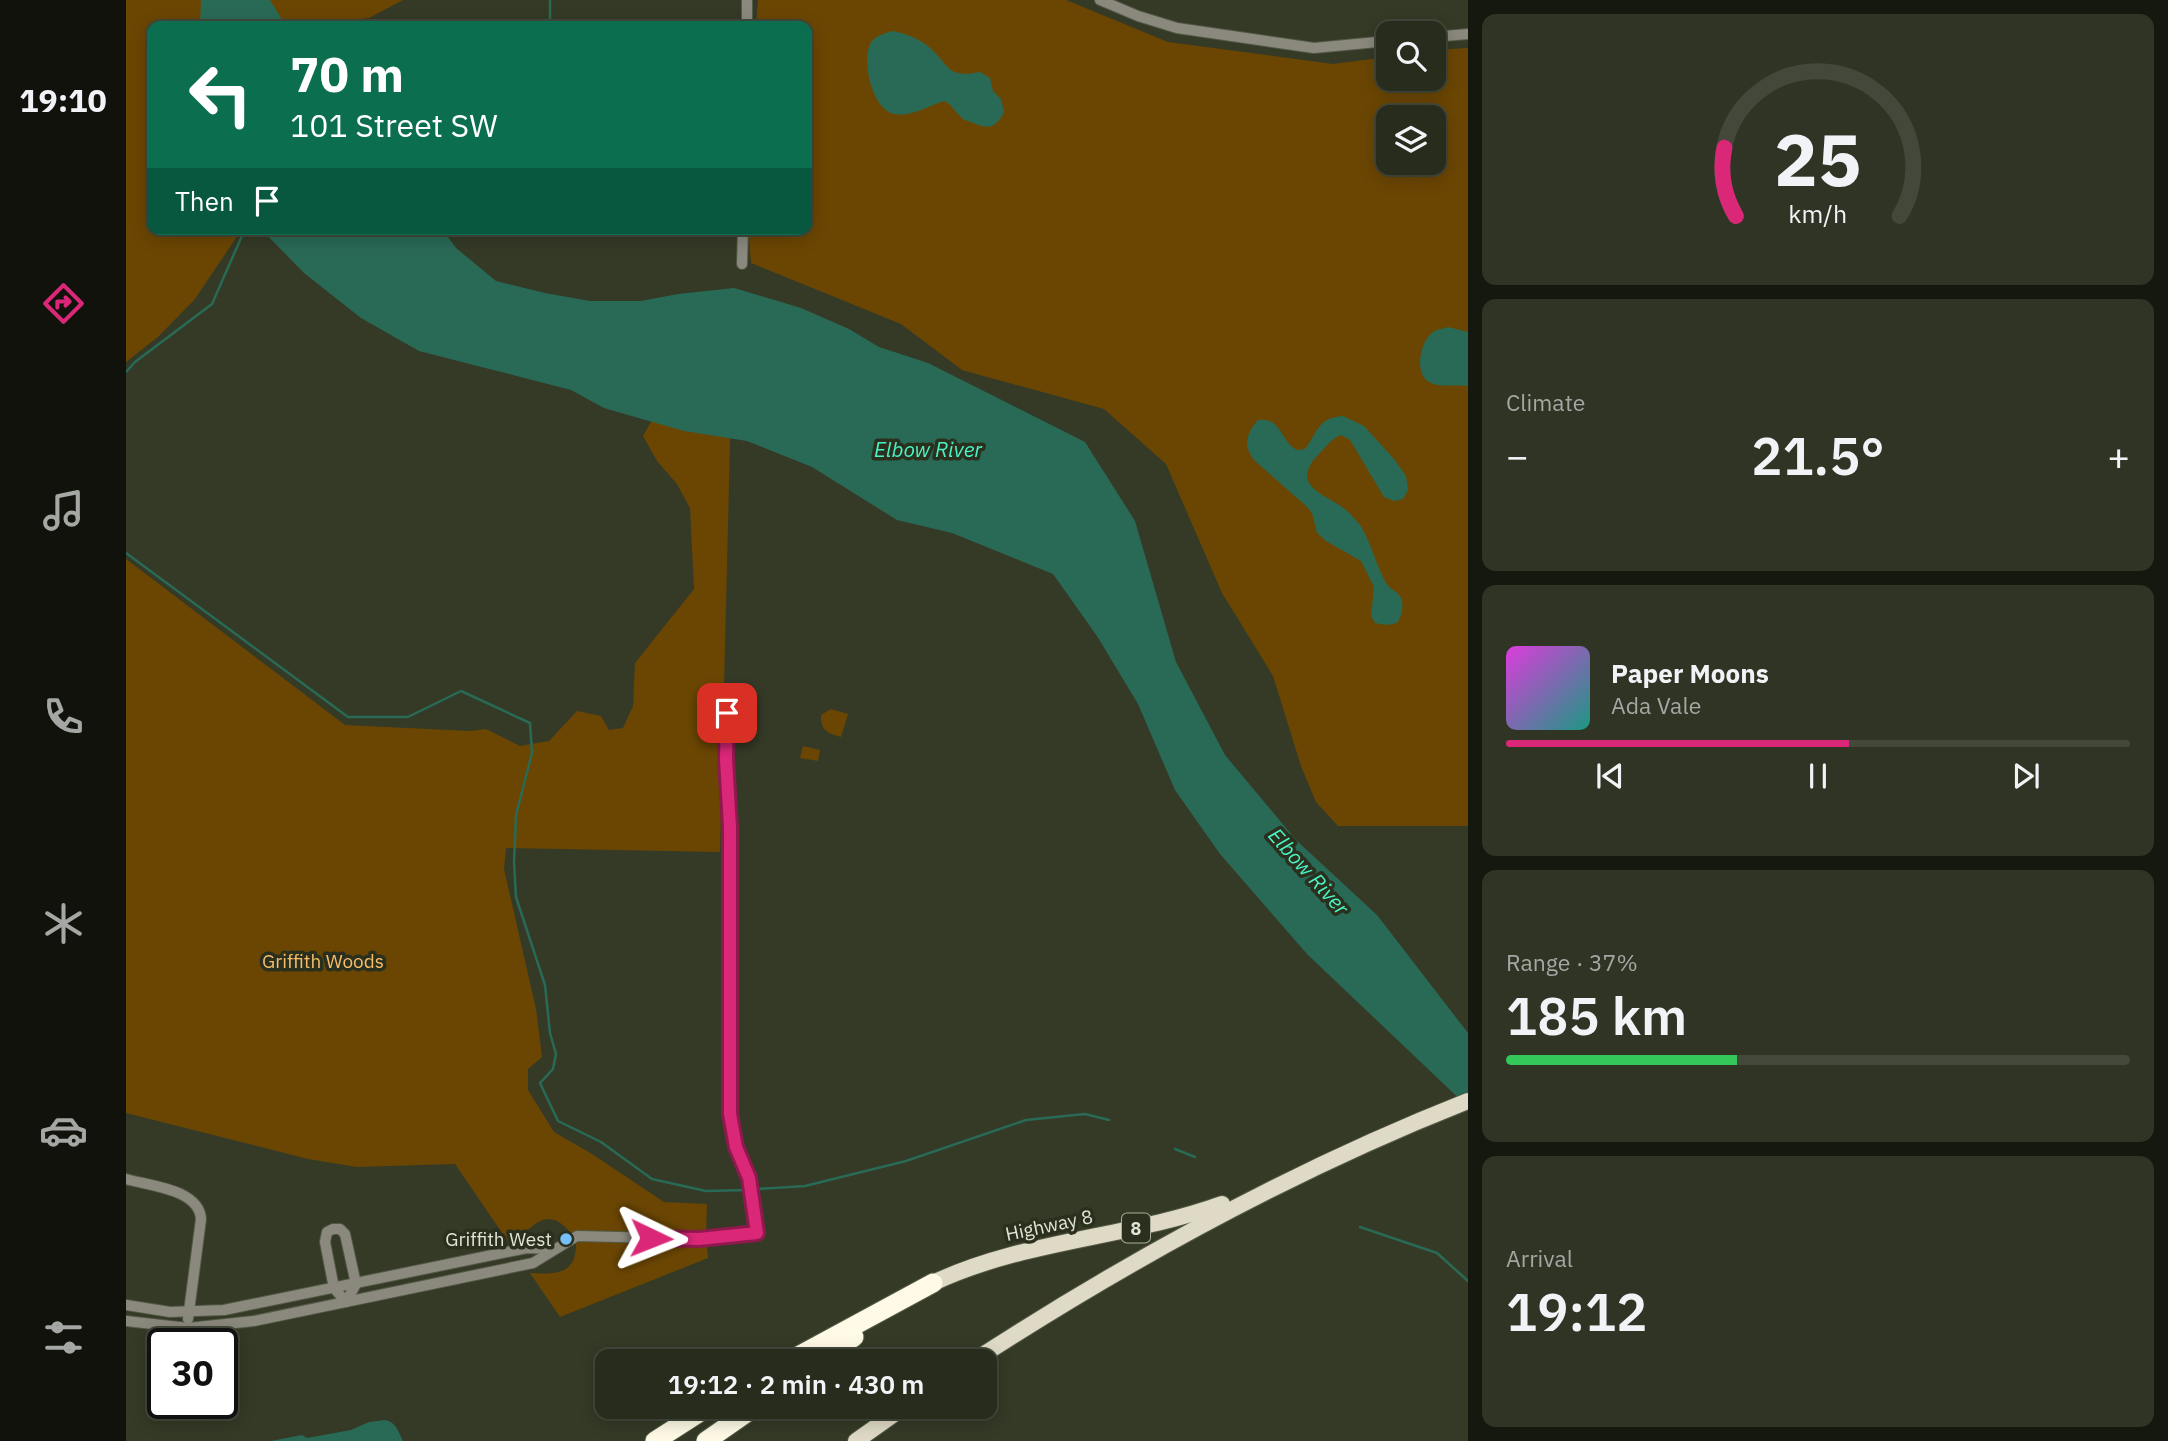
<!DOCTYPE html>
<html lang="en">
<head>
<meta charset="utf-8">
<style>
	body { margin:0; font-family:"IBM Plex Sans",sans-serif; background:#2f3425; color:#f1f3f6; height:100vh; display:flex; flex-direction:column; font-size:26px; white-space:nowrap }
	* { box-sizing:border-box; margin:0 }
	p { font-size:23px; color:#a4a7a3 }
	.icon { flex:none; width:38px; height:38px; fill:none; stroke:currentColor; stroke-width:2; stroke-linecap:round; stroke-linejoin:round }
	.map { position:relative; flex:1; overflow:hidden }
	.sheet { display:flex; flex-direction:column; gap:14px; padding:14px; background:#15180f; width:700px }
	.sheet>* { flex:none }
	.banner { position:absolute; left:21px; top:21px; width:665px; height:214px; border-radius:14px; box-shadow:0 4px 18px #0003,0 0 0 2px #43483b; background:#0b6e4f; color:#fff; overflow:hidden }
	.buttons { position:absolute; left:1250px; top:21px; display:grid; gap:14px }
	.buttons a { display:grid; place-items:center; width:70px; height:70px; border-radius:14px; background:#272c1c; box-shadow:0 4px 18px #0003,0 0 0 2px #43483b; font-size:35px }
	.speed { position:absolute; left:21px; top:1328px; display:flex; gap:14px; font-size:35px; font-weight:700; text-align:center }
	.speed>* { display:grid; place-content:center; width:91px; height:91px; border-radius:50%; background:#272c1c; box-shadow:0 4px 18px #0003,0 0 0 2px #43483b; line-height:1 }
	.speed .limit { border:4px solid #111; border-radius:10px; background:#fff; color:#111 }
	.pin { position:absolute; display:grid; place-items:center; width:60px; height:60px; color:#fff; margin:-30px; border-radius:14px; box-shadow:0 4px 10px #0006 }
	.me { position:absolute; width:77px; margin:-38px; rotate:92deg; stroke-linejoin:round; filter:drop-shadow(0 0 5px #0008) }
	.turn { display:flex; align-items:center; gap:24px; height:147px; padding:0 28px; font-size:32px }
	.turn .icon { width:91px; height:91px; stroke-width:2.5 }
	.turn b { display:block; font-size:49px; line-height:60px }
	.then { display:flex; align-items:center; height:66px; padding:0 28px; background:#0003; gap:14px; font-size:26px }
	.big { font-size:52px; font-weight:600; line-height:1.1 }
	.sheet .tile { flex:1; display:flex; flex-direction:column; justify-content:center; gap:10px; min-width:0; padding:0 24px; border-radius:14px; background:#2f3425 }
	.sheet .dial { align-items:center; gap:0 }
	.dial svg { height:182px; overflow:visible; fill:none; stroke:#43483b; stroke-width:7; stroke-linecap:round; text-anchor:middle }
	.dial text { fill:#f1f3f6; stroke:none }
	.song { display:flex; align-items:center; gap:21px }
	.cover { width:84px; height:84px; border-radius:10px; background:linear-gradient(135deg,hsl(300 70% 55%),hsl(170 70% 35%)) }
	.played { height:7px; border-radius:4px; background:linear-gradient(90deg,#db2777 55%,#43483b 55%) }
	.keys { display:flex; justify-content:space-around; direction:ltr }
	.heat { display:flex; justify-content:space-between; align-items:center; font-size:38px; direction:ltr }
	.charge { height:10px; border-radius:5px; background:linear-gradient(90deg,#34c759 37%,#43483b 0) }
	.trip { position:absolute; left:469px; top:1349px; width:402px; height:70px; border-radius:14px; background:#272c1c; box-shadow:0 4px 18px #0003,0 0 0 2px #43483b; font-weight:600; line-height:70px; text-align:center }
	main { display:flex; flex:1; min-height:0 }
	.menu { display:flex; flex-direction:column; width:126px; justify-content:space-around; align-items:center; background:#10120b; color:#a4a7a3 }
	.menu .icon { width:49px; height:49px }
	.menu .active { color:#db2777 }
	.menu b { font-size:32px; color:#f1f3f6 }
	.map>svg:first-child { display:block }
	.green { fill:#6b4603; fill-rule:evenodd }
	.water { fill:#296a56 }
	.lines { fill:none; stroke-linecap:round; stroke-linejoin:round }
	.stream { stroke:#296a56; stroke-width:2.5 }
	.minor-casing { stroke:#535946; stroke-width:12 }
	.primary-casing { stroke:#535946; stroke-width:18 }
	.motorway-casing { stroke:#535946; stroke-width:21 }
	.minor { stroke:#8b897e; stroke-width:10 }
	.primary { stroke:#dedac5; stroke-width:16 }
	.motorway { stroke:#fefae6; stroke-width:19 }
	.route-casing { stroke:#8e194d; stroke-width:18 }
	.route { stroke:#db2777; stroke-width:12 }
	.poi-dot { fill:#76c0f7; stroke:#2a301d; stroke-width:2.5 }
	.labels { text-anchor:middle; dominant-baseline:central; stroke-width:7; stroke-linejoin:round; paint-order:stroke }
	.shield { fill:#2a301d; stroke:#a9ae9f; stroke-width:2 }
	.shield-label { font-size:18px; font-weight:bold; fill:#dfe4d7 }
	.park-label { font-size:19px; fill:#f8bd69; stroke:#2a301d }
	.street-label { font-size:19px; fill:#dfe4d7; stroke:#2a301d }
	.poi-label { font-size:19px; fill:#dfe4d7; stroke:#2a301d; text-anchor:end }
	.water-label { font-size:21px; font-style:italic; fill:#49f3c5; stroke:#2a301d }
</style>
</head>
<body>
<main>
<nav class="menu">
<b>19:10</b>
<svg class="icon active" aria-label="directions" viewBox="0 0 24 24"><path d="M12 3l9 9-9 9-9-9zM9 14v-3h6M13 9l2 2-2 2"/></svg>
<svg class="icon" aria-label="music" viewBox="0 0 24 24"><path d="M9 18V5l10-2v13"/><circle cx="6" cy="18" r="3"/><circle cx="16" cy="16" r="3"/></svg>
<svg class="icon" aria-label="phone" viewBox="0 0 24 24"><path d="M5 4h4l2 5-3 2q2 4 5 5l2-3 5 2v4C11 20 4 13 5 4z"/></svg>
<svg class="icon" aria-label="climate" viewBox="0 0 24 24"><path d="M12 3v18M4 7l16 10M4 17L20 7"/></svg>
<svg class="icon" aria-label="car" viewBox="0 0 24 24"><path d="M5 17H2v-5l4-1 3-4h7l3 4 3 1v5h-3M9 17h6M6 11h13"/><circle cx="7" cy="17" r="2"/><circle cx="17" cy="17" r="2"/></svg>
<svg class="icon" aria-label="filters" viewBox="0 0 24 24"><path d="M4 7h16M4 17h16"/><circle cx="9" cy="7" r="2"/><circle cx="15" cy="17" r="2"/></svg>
</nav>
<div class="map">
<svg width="1342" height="1441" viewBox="0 0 1342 1441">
	<rect width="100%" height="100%" fill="#343a26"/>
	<g class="green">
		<path d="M0 0H277L243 18 202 22 199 26H26V229H116L69 299 33 336 0 362Z"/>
		<path d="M632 0H940L1042 42 1207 64 1262 57V79H1307V50L1342 48V826H1212L1190 802 1175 766 1147 676 1096 593 1040 464 978 409 836 370 775 324 625 263 622 229H681V26H630ZM1262 117H1307V163H1262Z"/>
		<path d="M605 402 594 852 380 848 378 869 410 1009 416 1057 402 1069V1090L428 1132 466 1154 538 1202 581 1204 580 1236 444 1232C418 1202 406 1232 383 1243L329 1164 231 1167 182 1159 0 1113V559L219 725 344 731 360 729 394 746 423 741 451 711 475 716 483 730 497 728 507 706 509 663 568 589 564 508 551 484 531 461 517 436 532 409Z"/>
		<path d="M705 709 722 714 715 737C700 733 695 730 695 715Z"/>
		<path d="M677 746 694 750 692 761 674 758Z"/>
		<path d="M454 1241 581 1246 582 1258 434 1317 404 1273C428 1274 450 1276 450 1244Z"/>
	</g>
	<g class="water">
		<path d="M75 0H144L160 26H74Z"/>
		<path d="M767 31C778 33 794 39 803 47 824 65 820 79 854 72L864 78 867 91 875 99 878 112C869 130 861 129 845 122 838 119 840 122 835 117 828 111 826 104 818 101 803 106 781 119 765 113 746 106 736 62 744 44 748 36 759 33 767 31Z"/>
		<path d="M135 229H316L330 248 370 281 419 293 464 301H515L552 294 608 288 675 308 723 329 753 347 802 363 959 442 1009 521 1050 662 1099 755 1170 840 1251 915 1342 1033V1107L1181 954 1094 854 1049 790 1012 704 971 636 927 574 826 533 771 520 686 467 621 441 558 431 478 408 445 390 293 351 235 318 178 273Z"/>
		<path d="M1322 327 1342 332V386C1331 384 1313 388 1303 382 1288 373 1294 342 1306 333 1310 329 1317 329 1322 327Z"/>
		<path d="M1217 416 1238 426 1268 459 1280 476 1282 490 1277 499 1268 501 1258 497 1224 440 1215 435C1205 439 1199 448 1191 456 1163 487 1202 495 1219 509 1224 513 1230 520 1234 525 1243 538 1251 567 1260 583 1264 590 1272 591 1275 598 1278 607 1276 615 1271 623L1261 625 1249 623 1245 616 1248 587 1235 561 1200 541 1191 533 1186 513 1180 506 1128 460C1117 445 1120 434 1132 420 1156 417 1154 441 1171 450L1179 449C1193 431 1191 418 1217 416Z"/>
		<path d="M259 1420C270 1422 272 1431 277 1441H145L176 1435 181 1438 225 1430 243 1422Z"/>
	</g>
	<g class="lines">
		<g class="stream">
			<path d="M424 0V26"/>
			<path d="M0 372 9 362 86 304 119 229"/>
			<path d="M0 553 222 717H282L335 691 404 723 406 753 390 815 388 862 390 897 419 985 424 1033 430 1054 427 1069 414 1083 432 1121 475 1142 526 1179 580 1191 623 1190"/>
			<path d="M1049 1149 1069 1157"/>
			<path d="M630 1189 679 1186 780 1161 900 1120 959 1114 983 1120"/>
			<path d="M1234 1227 1311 1253 1342 1281"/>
		</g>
		<g class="minor-casing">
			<g id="minor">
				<path d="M974 0 1012 16 1051 28 1188 48 1262 41"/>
				<path d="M621 26V0"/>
				<path d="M1307 37 1342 34"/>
				<path d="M616 264 617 229"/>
				<path d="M0 1179C24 1186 73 1189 75 1219L62 1319"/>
				<path d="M207 1229H214L219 1234 230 1284 220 1302 208 1288 199 1242 201 1232Z"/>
				<path d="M0 1305 44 1312 98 1310 401 1248 426 1249"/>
				<path d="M0 1321 62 1328 128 1321 407 1263 451 1236 573 1239 631 1233 623 1178 610 1147 603 1114 604 827 600 759 601 713"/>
			</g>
		</g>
		<g class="primary-casing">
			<g id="primary">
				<path d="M807 1283C898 1240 1002 1238 1096 1204"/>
				<path d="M846 1362C1003 1260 1167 1170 1342 1101"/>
				<path d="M730 1441 778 1407"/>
			</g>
		</g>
		<g class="motorway-casing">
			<g id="motorway">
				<path d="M661 1362 807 1283"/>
				<path d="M692 1362 728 1337"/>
				<path d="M529 1441 582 1407"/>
				<path d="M580 1441 629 1407"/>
			</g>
		</g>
		<use href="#minor" class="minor"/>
		<use href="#primary" class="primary"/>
		<use href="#motorway" class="motorway"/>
	</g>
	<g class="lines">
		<g class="route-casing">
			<path id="route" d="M525 1238 573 1239 631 1233 623 1178 610 1147 604 1114V827L600 759 601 713"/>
		</g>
		<use href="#route" class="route"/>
	</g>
	<circle class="poi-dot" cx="440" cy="1239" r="7"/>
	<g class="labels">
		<rect class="shield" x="996" y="1213.5" width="28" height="29" rx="5"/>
		<g class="shield-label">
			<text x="1010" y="1228">8</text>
		</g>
		<g class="park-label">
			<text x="197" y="961">Griffith Woods</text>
		</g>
		<g class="street-label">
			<text transform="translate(923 1225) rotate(-12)">Highway 8</text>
		</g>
		<g class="poi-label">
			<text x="426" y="1239">Griffith West</text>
		</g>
		<g class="water-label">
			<text x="802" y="449">Elbow River</text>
			<text transform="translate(1183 871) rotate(48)">Elbow River</text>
		</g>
	</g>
</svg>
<div class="buttons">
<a><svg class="icon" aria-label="search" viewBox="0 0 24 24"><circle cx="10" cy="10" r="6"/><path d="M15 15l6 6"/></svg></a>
<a><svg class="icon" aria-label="layers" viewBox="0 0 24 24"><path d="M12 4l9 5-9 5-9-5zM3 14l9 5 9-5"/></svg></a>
</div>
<div class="speed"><div class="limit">30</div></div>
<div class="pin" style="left:601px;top:713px;background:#d93025"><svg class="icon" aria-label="arrive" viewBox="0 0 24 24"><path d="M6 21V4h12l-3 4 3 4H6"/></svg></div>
<svg class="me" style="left:525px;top:1238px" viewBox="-20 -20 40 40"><path d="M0-17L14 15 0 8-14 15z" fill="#db2777" stroke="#fff" stroke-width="4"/></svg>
<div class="trip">19:12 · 2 min · 430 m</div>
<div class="banner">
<div class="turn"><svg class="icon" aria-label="left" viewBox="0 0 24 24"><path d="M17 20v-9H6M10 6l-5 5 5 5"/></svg><div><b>70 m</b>101 Street SW</div></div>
<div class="then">Then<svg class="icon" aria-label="arrive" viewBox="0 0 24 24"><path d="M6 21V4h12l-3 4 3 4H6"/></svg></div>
</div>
</div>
<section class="sheet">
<div class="tile dial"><svg viewBox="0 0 100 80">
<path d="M14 69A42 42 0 1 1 86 69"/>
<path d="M14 69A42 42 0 0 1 9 39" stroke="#db2777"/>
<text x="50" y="56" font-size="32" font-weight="700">25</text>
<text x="50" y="72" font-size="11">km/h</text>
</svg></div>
<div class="tile"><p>Climate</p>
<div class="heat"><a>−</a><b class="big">21.5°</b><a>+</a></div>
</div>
<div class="tile">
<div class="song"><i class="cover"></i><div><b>Paper Moons</b><p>Ada Vale</p></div></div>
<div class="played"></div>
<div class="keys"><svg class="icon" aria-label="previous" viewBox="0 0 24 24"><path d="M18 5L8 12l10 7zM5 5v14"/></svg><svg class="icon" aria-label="pause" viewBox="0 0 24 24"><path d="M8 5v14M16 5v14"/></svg><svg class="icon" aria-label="next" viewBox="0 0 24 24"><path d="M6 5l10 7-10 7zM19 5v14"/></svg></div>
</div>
<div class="tile"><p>Range · 37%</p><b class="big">185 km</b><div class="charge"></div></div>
<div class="tile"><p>Arrival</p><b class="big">19:12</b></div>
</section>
</main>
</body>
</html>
